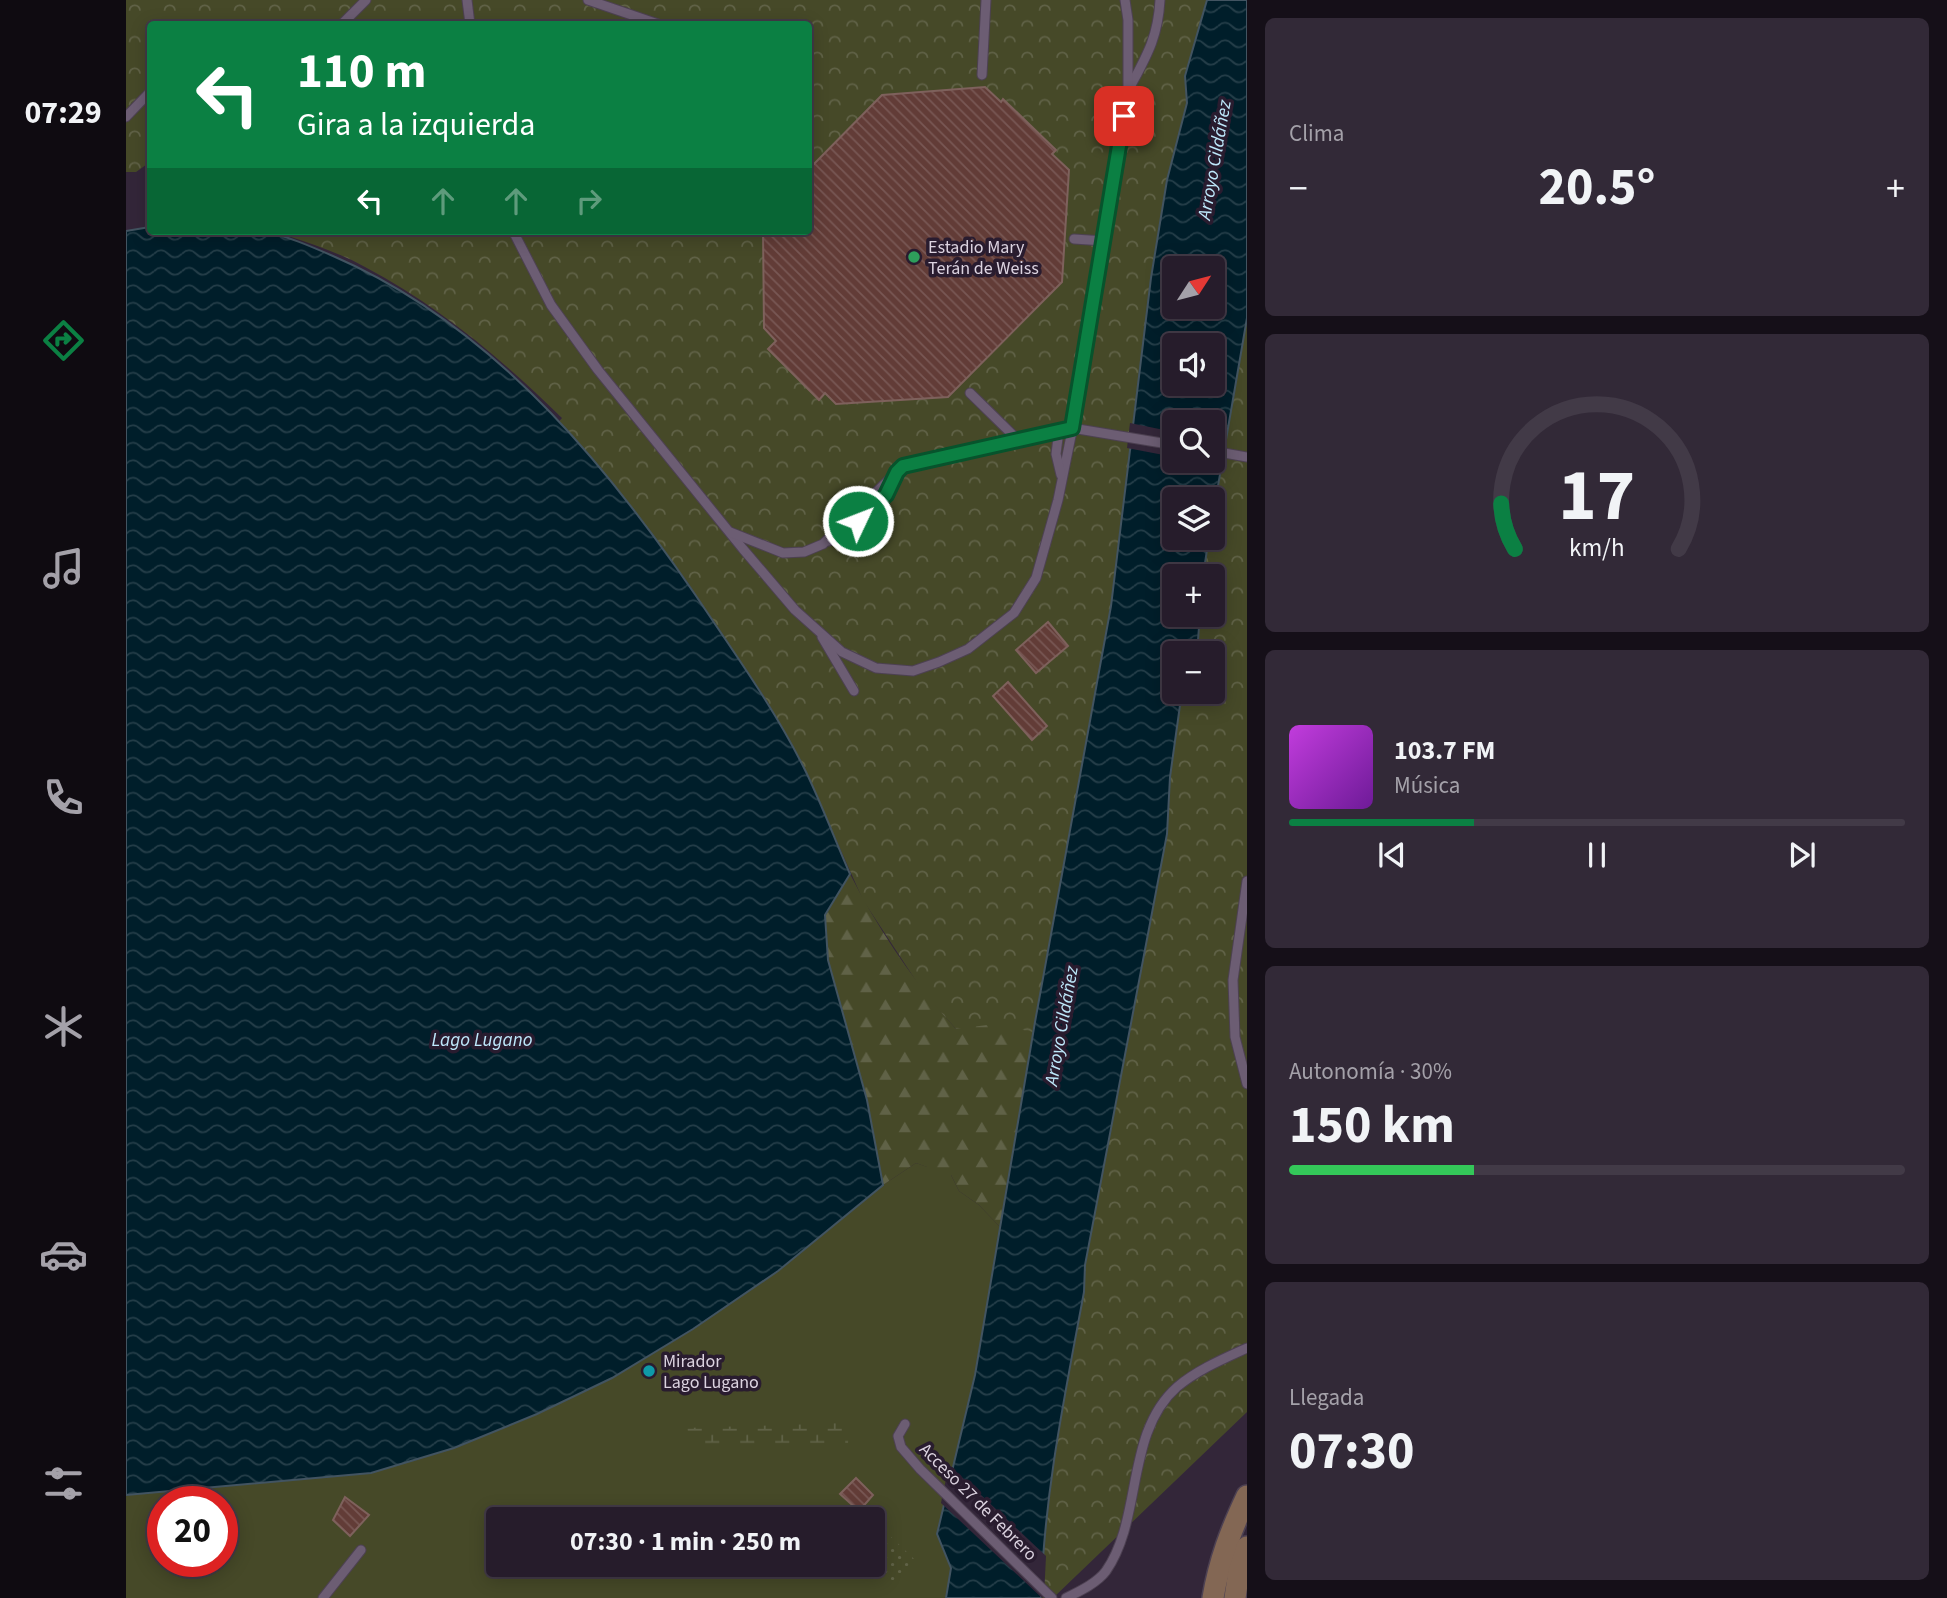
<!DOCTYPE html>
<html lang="es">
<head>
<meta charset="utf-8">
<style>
	body { margin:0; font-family:"Source Sans 3",sans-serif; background:#322937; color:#f1f3f6; height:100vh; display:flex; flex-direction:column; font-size:26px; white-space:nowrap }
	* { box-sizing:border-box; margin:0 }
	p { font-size:23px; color:#a4a1a9 }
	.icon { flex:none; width:38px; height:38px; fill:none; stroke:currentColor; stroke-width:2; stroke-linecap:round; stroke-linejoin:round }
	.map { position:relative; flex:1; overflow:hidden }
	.details { display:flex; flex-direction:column; gap:18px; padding:18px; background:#150f18; width:700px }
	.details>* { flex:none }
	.guide { position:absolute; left:21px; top:21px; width:665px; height:214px; border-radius:7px; box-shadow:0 4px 18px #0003,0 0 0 2px #423a47; background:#0b8043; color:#fff; overflow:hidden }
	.needle { width:46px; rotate:54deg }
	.controls { position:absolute; left:1036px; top:256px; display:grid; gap:14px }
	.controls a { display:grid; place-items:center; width:63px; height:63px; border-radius:7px; background:#261c2b; box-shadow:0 4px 18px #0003,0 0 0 2px #423a47; font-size:35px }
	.speed { position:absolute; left:21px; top:1486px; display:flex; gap:14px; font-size:35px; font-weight:700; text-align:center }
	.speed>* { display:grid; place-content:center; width:91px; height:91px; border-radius:50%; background:#261c2b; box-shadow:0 4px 18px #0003,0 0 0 2px #423a47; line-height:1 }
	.speed .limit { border:10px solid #d22; background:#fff; color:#111 }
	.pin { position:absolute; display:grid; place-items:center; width:60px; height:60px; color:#fff; margin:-30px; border-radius:14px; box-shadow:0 4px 10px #0006 }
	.me { position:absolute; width:77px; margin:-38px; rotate:47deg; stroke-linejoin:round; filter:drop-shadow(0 0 5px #0008) }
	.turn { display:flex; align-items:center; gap:24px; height:147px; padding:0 35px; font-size:32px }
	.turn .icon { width:91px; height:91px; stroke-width:2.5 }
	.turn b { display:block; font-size:49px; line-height:60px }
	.lanes { display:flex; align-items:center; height:66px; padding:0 35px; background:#0003; justify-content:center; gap:35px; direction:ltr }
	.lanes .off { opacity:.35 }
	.big { font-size:52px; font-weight:700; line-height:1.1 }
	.details .tile { flex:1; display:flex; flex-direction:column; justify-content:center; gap:10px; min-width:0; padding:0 24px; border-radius:10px; background:#322937 }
	.details .dial { align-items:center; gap:0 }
	.dial svg { height:182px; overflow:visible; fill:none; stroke:#423a47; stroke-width:7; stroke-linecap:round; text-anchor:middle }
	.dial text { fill:#f1f3f6; stroke:none }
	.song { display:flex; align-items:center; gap:21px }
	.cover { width:84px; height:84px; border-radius:10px; background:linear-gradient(135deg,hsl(290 70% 55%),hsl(280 70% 35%)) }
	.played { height:7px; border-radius:4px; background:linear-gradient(90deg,#0b8043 30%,#423a47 30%) }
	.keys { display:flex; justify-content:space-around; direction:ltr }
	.heat { display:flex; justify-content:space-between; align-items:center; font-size:38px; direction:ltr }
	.charge { height:10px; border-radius:5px; background:linear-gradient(90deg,#34c759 30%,#423a47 0) }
	.trip { position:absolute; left:360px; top:1507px; width:399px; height:70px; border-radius:7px; background:#261c2b; box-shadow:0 4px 18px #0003,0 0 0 2px #423a47; font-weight:700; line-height:70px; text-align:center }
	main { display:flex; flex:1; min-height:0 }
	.tab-bar { display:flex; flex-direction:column; width:126px; justify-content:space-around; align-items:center; background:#0f0b11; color:#a4a1a9 }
	.tab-bar .icon { width:49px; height:49px }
	.tab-bar .selected { color:#0b8043 }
	.tab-bar b { font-size:32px; color:#f1f3f6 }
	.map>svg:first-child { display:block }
	.grass { fill:#464928; fill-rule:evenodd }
	.forest { fill:url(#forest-firs) }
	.wetland { fill:url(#wetland-marsh) }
	.park { fill:url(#park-crowns); fill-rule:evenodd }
	.garden { fill:url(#garden-dots) }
	.water { fill:url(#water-waves); stroke:#425461; stroke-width:2; fill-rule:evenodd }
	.pier { fill:#332639 }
	.building { fill:url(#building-back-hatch); stroke:#7e615c; stroke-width:2 }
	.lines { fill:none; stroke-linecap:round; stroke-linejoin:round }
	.lane-casing { stroke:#4d4152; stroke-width:11 }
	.secondary-casing { stroke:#4d4152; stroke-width:24 }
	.lane { stroke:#6c5d73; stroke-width:9 }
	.secondary { stroke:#836754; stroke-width:21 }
	.route-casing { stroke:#07532c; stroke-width:18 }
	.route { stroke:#0b8043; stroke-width:12 }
	.leisure-dot { fill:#2e9e5b; stroke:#291c2f; stroke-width:2.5 }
	.culture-dot { fill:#0f9aa8; stroke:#291c2f; stroke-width:2.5 }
	.labels { text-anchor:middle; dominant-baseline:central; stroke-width:7; stroke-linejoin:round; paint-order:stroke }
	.poi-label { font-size:18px; fill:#dcd3e0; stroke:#291c2f; text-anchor:start }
	.street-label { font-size:18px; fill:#dcd3e0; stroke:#291c2f }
	.water-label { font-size:19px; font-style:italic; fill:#bee8fb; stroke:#291c2f }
</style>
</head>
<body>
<main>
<nav class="tab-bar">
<b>07:29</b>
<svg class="icon selected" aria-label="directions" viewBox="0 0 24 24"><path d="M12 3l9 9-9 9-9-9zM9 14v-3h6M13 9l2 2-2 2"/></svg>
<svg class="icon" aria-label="music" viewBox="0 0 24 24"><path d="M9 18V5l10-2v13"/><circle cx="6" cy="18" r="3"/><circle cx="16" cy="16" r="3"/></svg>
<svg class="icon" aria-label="phone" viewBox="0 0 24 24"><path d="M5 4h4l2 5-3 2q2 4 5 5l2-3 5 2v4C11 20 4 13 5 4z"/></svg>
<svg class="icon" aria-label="climate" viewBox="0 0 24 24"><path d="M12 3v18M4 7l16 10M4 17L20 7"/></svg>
<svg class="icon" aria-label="car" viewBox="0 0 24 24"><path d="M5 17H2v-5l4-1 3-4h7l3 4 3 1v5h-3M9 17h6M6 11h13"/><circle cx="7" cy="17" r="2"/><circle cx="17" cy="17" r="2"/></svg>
<svg class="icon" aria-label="filters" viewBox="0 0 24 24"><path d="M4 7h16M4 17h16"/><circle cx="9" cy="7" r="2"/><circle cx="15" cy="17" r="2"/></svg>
</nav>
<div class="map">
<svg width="1121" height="1598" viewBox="0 0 1121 1598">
	<defs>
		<pattern id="forest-firs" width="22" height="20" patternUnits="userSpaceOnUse" patternTransform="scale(1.75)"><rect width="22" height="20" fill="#464928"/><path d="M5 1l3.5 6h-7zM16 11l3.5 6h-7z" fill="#606247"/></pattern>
		<pattern id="wetland-marsh" width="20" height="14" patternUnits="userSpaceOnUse" patternTransform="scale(1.75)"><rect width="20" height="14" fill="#464928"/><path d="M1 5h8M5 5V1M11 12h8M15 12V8" fill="none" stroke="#606247"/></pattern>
		<pattern id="park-crowns" width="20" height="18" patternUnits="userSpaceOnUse" patternTransform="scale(1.75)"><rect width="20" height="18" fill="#464928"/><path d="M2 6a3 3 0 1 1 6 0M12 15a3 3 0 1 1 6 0" fill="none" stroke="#606247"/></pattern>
		<pattern id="garden-dots" width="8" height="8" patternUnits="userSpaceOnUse" patternTransform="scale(1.75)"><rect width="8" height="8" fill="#464928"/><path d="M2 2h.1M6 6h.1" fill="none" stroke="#606247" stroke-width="1.8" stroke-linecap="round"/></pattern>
		<pattern id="water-waves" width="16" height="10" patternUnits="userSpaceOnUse" patternTransform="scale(1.75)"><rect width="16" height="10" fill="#001e2a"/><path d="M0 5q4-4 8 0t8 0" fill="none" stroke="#253e49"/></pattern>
		<pattern id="building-back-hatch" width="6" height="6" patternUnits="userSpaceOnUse" patternTransform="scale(1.75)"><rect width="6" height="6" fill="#623c37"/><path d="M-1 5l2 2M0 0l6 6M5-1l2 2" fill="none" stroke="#785754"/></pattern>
	</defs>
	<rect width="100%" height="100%" fill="#332639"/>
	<path class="grass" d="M790 1163 825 1175 833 1191 853 1205 874 1227 849 1375 811 1534 825 1568 820 1598H0V1495L245 1473 328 1448 411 1414 486 1378 567 1329 652 1271 757 1185ZM37 1502H96V1561H37ZM373 1519H747V1564H373Z"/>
	<path class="forest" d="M724 874C753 931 788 982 830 1029L861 1017 909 1022 874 1227 853 1205 833 1191 825 1175 808 1188 801 1167 790 1163 757 1185 741 1100 702 960 699 915Z"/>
	<path class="wetland" d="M723 1423 722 1443 574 1444 559 1428Z"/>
	<path class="park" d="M0 0H1121V1412L927 1598H820L825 1568 811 1534 849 1375 907 1032 869 1024 830 1029 798 993 737 900 680 772 641 701 560 580 499 498 433 422 436 418C377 360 313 306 239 267 214 253 186 244 159 235L160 231H682V24H24V162L10 172H0ZM1048 268H1087V306H1048ZM1048 345H1087V383H1048ZM1048 422H1087V460H1048ZM1048 499H1087V537H1048ZM1048 576H1087V614H1048ZM1048 653H1087V691H1048Z"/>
	<path class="garden" d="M760 1532 789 1560 767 1583 747 1564V1548Z"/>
	<g class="water">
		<path d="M1081 0H1121V318L1087 515V499H1048V537H1083L1077 576H1048V614H1074L1072 640 1068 653H1048V691H1056L1044 777 1041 834 959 1265 958 1292C939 1394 918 1494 915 1598H820L825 1568 811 1534 849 1375 909 1022 985 606 1025 278 1041 180 1061 103 1059 76ZM1048 268H1087V306H1048ZM1048 345H1087V383H1048ZM1048 422H1087V460H1048Z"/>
		<path d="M24 227V231H137C161 236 184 246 207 256 374 328 493 479 591 627 623 674 655 721 680 772 696 805 709 840 724 874L699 915 702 960 741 1100 757 1185 652 1271 567 1329 486 1378 411 1414 328 1448 245 1473 0 1495V231Z"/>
	</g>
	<g class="pier">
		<path d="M1004 423 1048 432V457L1001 448Z"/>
		<path d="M823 1465 920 1556 918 1596 916 1598 815 1503Z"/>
	</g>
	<g class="building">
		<path d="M859 87 875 102 877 99 930 150 926 154 943 170 936 282 822 397 710 404 699 393 693 400 642 349 650 341 638 328 637 231H682V170L756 95Z"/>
		<path d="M922 622 942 646 910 673 890 650Z"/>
		<path d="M882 682 921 726 906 740 867 696Z"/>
		<path d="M730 1478 747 1495 733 1511 714 1494Z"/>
		<path d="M219 1497 243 1515 224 1536 207 1520Z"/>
	</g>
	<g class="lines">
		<g class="lane-casing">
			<g id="lane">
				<path d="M341 0 344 24"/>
				<path d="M462 0 532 24"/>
				<path d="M216 24 240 0"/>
				<path d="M856 75 860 0"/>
				<path d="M1003 89C1020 57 1032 38 1034 0"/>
				<path d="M0 117 24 92"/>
				<path d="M387 231 425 305 472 370 617 549 669 610 716 652 750 668 787 671 813 662 842 649 888 613 910 578 932 500 947 426 1002 91V20L999 0"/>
				<path d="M948 239 978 241"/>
				<path d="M844 393 891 439"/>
				<path d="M933 430 930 454 935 475"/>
				<path d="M1087 451 1121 457"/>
				<path d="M604 532 657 553 678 552 697 544 777 466 946 428 1048 445"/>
				<path d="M703 541C730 529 756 503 769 476"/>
				<path d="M696 637 728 691"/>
				<path d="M1121 881 1107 980 1109 1037 1121 1084"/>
				<path d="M779 1424 772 1436 775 1447 794 1469 926 1598"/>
				<path d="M197 1598 235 1550"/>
				<path d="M940 1598C954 1591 971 1583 980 1571 1017 1518 999 1433 1051 1387 1071 1370 1097 1359 1121 1348"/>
			</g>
		</g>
		<g class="secondary-casing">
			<g id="secondary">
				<path d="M1087 1598C1093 1561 1105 1530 1121 1496"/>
				<path d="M1109 1598 1113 1571 1121 1547"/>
			</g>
		</g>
		<use href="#lane" class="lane"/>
		<use href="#secondary" class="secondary"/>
	</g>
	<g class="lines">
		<g class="route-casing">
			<path id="route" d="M732 521 760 495 771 472 777 466 946 428 998 116"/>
		</g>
		<use href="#route" class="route"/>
	</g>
	<circle class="leisure-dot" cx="788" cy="257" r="7"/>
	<circle class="culture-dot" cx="523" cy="1371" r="7"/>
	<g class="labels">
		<g class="poi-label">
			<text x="802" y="247">Estadio Mary<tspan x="802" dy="21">Terán de Weiss</tspan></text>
			<text x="537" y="1361">Mirador<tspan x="537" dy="21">Lago Lugano</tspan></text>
		</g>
		<g class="street-label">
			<text transform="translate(852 1502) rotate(45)">Acceso 27 de Febrero</text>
		</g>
		<g class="water-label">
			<text transform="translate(1089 160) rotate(-80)">Arroyo Cildáñez</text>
			<text transform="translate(936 1026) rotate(-80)">Arroyo Cildáñez</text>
			<text x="356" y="1040">Lago Lugano</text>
		</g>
	</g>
</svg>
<div class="controls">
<a><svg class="needle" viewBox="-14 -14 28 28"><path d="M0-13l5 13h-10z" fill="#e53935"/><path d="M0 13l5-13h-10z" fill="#a4a1a9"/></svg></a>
<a><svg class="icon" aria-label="sound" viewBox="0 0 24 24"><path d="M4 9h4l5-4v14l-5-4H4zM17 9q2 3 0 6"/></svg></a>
<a><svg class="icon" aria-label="search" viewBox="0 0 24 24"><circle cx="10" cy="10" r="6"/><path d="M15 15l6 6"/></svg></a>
<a><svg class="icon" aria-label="layers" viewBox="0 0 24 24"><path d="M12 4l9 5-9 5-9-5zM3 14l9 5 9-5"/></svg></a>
<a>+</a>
<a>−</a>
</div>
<div class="speed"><div class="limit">20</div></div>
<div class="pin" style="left:998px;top:116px;background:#d93025"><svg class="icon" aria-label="arrive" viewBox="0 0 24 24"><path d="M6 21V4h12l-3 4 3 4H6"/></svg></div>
<svg class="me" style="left:732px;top:521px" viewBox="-20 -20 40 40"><circle r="17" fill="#0b8043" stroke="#fff" stroke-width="3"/><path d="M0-11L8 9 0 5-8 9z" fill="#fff"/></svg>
<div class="trip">07:30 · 1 min · 250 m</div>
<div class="guide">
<div class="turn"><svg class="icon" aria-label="left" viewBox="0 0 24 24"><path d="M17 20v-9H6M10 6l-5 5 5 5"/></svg><div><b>110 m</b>Gira a la izquierda</div></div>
<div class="lanes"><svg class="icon" aria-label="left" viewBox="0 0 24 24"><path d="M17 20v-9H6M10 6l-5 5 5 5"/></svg><svg class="icon off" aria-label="ahead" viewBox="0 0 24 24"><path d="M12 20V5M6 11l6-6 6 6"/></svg><svg class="icon off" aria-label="ahead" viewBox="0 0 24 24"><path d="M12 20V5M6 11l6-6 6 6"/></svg><svg class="icon off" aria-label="right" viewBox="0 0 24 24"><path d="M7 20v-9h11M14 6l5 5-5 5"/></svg></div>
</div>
</div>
<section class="details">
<div class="tile"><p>Clima</p>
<div class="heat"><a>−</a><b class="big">20.5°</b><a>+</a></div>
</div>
<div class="tile dial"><svg viewBox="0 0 100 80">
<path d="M14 69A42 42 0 1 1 86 69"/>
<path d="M14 69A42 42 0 0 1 8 49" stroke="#0b8043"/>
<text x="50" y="56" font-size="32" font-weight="700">17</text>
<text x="50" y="72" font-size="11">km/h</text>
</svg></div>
<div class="tile">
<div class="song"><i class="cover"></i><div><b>103.7 FM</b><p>Música</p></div></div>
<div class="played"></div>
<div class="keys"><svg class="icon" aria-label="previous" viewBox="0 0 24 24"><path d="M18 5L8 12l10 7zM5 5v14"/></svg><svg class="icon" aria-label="pause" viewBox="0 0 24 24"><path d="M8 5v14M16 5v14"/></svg><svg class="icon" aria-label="next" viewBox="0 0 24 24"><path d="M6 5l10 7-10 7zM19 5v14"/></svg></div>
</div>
<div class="tile"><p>Autonomía · 30%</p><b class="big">150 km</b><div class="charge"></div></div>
<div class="tile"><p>Llegada</p><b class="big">07:30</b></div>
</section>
</main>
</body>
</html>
